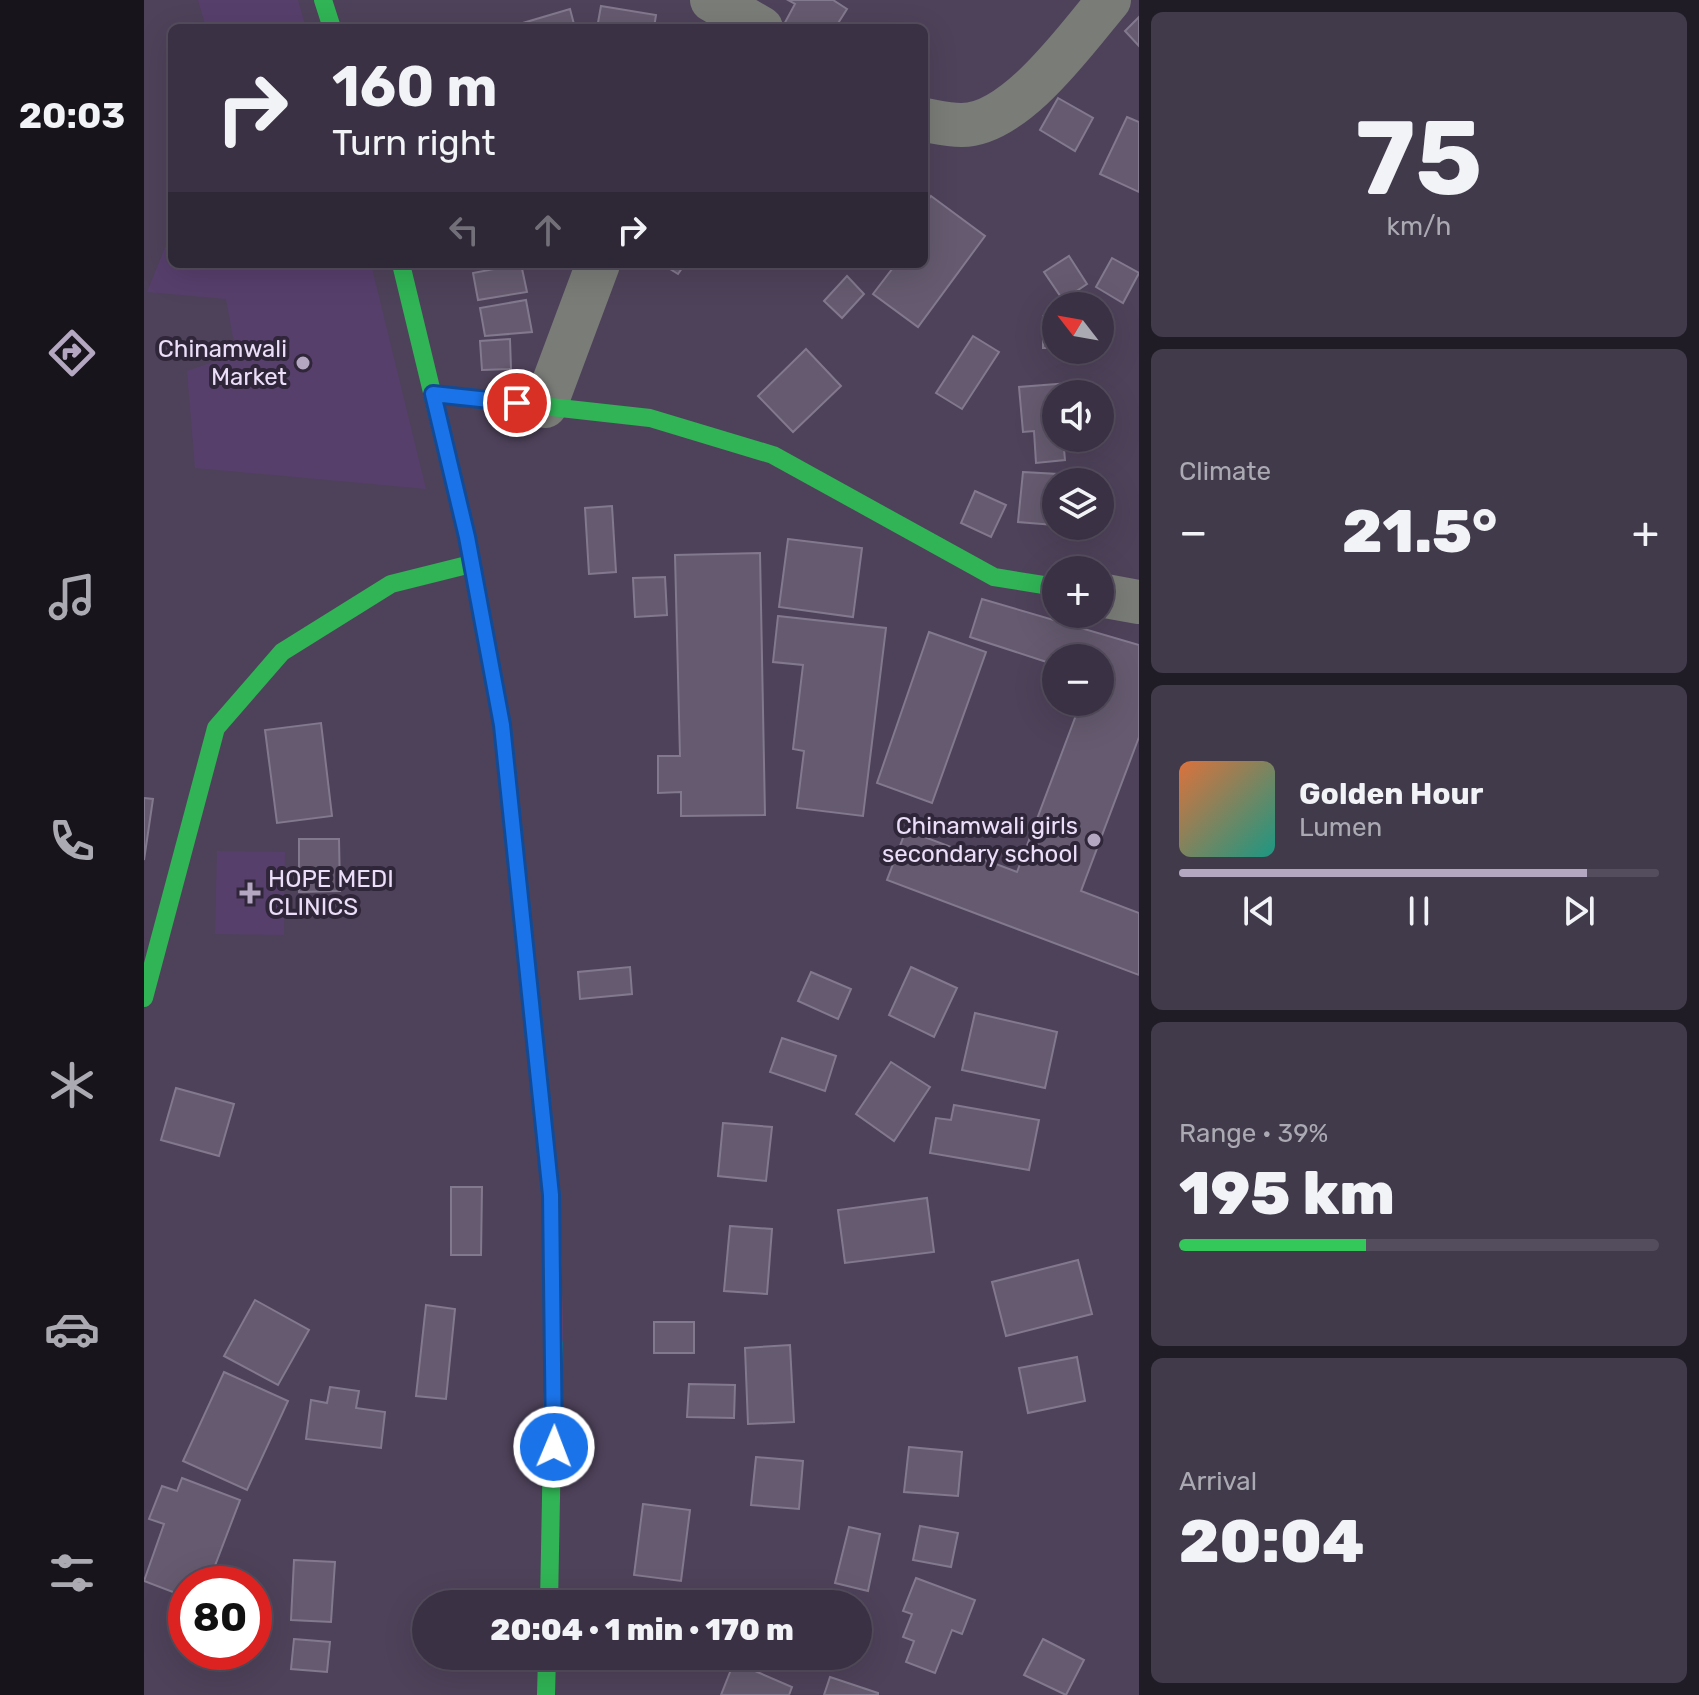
<!DOCTYPE html>
<html lang="en">
<head>
<meta charset="utf-8">
<style>
	body { margin:0; font-family:Rubik,sans-serif; background:#413a4b; color:#f1f3f6; height:100vh; display:flex; flex-direction:column; font-size:30px; white-space:nowrap }
	* { box-sizing:border-box; margin:0 }
	p { font-size:26px; color:#abaab2 }
	.icon { flex:none; width:44px; height:44px; fill:none; stroke:currentColor; stroke-width:2; stroke-linecap:round; stroke-linejoin:round }
	.map { position:relative; flex:1; overflow:hidden }
	.details { display:flex; flex-direction:column; gap:12px; padding:12px; background:#201c25; width:560px }
	.details>* { flex:none }
	.banner { position:absolute; left:24px; top:24px; width:760px; height:244px; border-radius:12px; box-shadow:0 8px 32px #0002,0 0 0 2px #544d5d; background:#3a3244; color:#f1f3f6; overflow:hidden }
	.needle { width:52px; rotate:301deg }
	.controls { position:absolute; left:898px; top:292px; display:grid; gap:16px }
	.controls a { display:grid; place-items:center; width:72px; height:72px; border-radius:50%; background:#3a3244; box-shadow:0 8px 32px #0002,0 0 0 2px #544d5d; font-size:40px }
	.speed { position:absolute; left:24px; top:1566px; display:flex; gap:16px; font-size:40px; font-weight:700; text-align:center }
	.speed>* { display:grid; place-content:center; width:104px; height:104px; border-radius:50%; background:#3a3244; box-shadow:0 8px 32px #0002,0 0 0 2px #544d5d; line-height:1 }
	.speed .limit { border:12px solid #d22; background:#fff; color:#111 }
	.pin { position:absolute; display:grid; place-items:center; width:68px; height:68px; color:#fff; margin:-34px; border:4px solid #fff; border-radius:50%; box-shadow:0 2px 8px #0007 }
	.me { position:absolute; width:88px; margin:-44px; rotate:1deg; stroke-linejoin:round; filter:drop-shadow(0 0 6px #0008) }
	.turn { display:flex; align-items:center; gap:28px; height:168px; padding:0 32px; font-size:36px }
	.turn .icon { width:104px; height:104px; stroke-width:2.5 }
	.turn b { display:block; font-size:56px; line-height:68px }
	.lanes { display:flex; align-items:center; height:76px; padding:0 32px; background:#0003; justify-content:center; gap:40px; direction:ltr }
	.lanes .off { opacity:.35 }
	.big { font-size:60px; font-weight:800; line-height:1.1 }
	.details .card { flex:1; display:flex; flex-direction:column; justify-content:center; gap:12px; min-width:0; padding:0 28px; border-radius:12px; background:#413a4b }
	.details .dial { align-items:center; gap:0 }
	.dial b { font-size:104px; line-height:1 }
	.song { display:flex; align-items:center; gap:24px }
	.cover { width:96px; height:96px; border-radius:12px; background:linear-gradient(135deg,hsl(20 70% 55%),hsl(170 70% 35%)) }
	.played { height:8px; border-radius:4px; background:linear-gradient(90deg,#b4a7c1 85%,#544d5d 85%) }
	.keys { display:flex; justify-content:space-around; direction:ltr }
	.heat { display:flex; justify-content:space-between; align-items:center; font-size:44px; direction:ltr }
	.charge { height:12px; border-radius:6px; background:linear-gradient(90deg,#34c759 39%,#544d5d 0) }
	.trip { position:absolute; left:268px; top:1590px; width:460px; height:80px; border-radius:40px; background:#3a3244; box-shadow:0 8px 32px #0002,0 0 0 2px #544d5d; font-weight:800; line-height:80px; text-align:center }
	main { display:flex; flex:1; min-height:0 }
	.tabs { display:flex; flex-direction:column; width:144px; justify-content:space-around; align-items:center; background:#17141b; color:#abaab2 }
	.tabs .icon { width:56px; height:56px }
	.tabs .selected { color:#b4a7c1 }
	.tabs b { font-size:36px; color:#f1f3f6 }
	.map>svg:first-child { display:block }
	.built { fill:#573f6c }
	.building { fill:#655a6f; stroke:#83798e; stroke-width:2 }
	.lines { fill:none; stroke-linecap:round; stroke-linejoin:round }
	.street { stroke:#7a7c78; stroke-width:44 }
	.fast { stroke:#30b455; stroke-width:18 }
	.jam { stroke:#e5322d; stroke-width:18 }
	.route-casing { stroke:#114b97; stroke-width:20 }
	.route { stroke:#1a73e8; stroke-width:14 }
	.poi-dot { fill:#b4a7c1; stroke:#302639; stroke-width:3 }
	.labels { text-anchor:middle; dominant-baseline:central; stroke-width:8; stroke-linejoin:round; paint-order:stroke }
	.poi-label { font-size:24px; fill:#ebdef8; stroke:#302639; text-anchor:end }
</style>
</head>
<body>
<main>
<nav class="tabs">
<b>20:03</b>
<svg class="icon selected" aria-label="directions" viewBox="0 0 24 24"><path d="M12 3l9 9-9 9-9-9zM9 14v-3h6M13 9l2 2-2 2"/></svg>
<svg class="icon" aria-label="music" viewBox="0 0 24 24"><path d="M9 18V5l10-2v13"/><circle cx="6" cy="18" r="3"/><circle cx="16" cy="16" r="3"/></svg>
<svg class="icon" aria-label="phone" viewBox="0 0 24 24"><path d="M5 4h4l2 5-3 2q2 4 5 5l2-3 5 2v4C11 20 4 13 5 4z"/></svg>
<svg class="icon" aria-label="climate" viewBox="0 0 24 24"><path d="M12 3v18M4 7l16 10M4 17L20 7"/></svg>
<svg class="icon" aria-label="car" viewBox="0 0 24 24"><path d="M5 17H2v-5l4-1 3-4h7l3 4 3 1v5h-3M9 17h6M6 11h13"/><circle cx="7" cy="17" r="2"/><circle cx="17" cy="17" r="2"/></svg>
<svg class="icon" aria-label="filters" viewBox="0 0 24 24"><path d="M4 7h16M4 17h16"/><circle cx="9" cy="7" r="2"/><circle cx="15" cy="17" r="2"/></svg>
</nav>
<div class="map">
<svg width="995" height="1695" viewBox="0 0 995 1695">
	<rect width="100%" height="100%" fill="#4e425a"/>
	<g class="built">
		<path d="M54 0H154L162 28H62Z"/>
		<path d="M28 230V264H227L282 489 51 468 43 371 92 354 82 299 3 292Z"/>
		<path d="M73 851 141 852 140 935 71 934Z"/>
	</g>
	<g class="building">
		<path d="M644 0H689L703 9 691 28H638L651 4Z"/>
		<path d="M457 6 512 15 510 28H453Z"/>
		<path d="M426 9 431 28H362Z"/>
		<path d="M995 17V46L981 31Z"/>
		<path d="M914 98 949 118 931 151 896 130Z"/>
		<path d="M983 117 995 122V192L956 174Z"/>
		<path d="M787 196 841 236 774 327 729 294 752 264H780V205Z"/>
		<path d="M925 256 943 284 919 300 900 272Z"/>
		<path d="M968 258 995 273 979 303 952 287Z"/>
		<path d="M377 264 383 292 334 300 329 273Z"/>
		<path d="M518 264H541L534 274Z"/>
		<path d="M703 276 720 294 698 318 680 301Z"/>
		<path d="M382 300 388 332 341 336 336 308Z"/>
		<path d="M912 315V348H899V316Z"/>
		<path d="M829 336 855 352 818 409 792 393Z"/>
		<path d="M366 339 367 369 338 370 336 341Z"/>
		<path d="M662 349 697 386 649 432 614 396Z"/>
		<path d="M925 383 926 394H912V438H919L921 460 892 463 890 431 879 432 875 387Z"/>
		<path d="M879 472 914 474 910 525 874 522Z"/>
		<path d="M831 491 862 505 847 537 817 523Z"/>
		<path d="M468 506 472 572 445 574 441 508Z"/>
		<path d="M644 539 718 548 709 617 635 607Z"/>
		<path d="M616 553 621 815 537 816V792L514 793V756H536L531 555Z"/>
		<path d="M521 577 523 615 491 617 489 578Z"/>
		<path d="M838 599 995 645V737L937 891 995 913V975L743 880 762 830 873 872 937 702H956V658H912V665L826 637Z"/>
		<path d="M634 616 742 628 719 816 653 808 660 751 649 749 659 665 629 662Z"/>
		<path d="M785 632 842 652 788 803 733 783Z"/>
		<path d="M177 723 188 816 133 823 121 730Z"/>
		<path d="M0 798 9 799 0 860Z"/>
		<path d="M155 839H195L196 891 155 892Z"/>
		<path d="M486 967 488 994 436 999 434 972Z"/>
		<path d="M767 967 813 988 790 1037 745 1015Z"/>
		<path d="M667 972 707 989 694 1019 654 1001Z"/>
		<path d="M831 1013 913 1032 901 1088 818 1070Z"/>
		<path d="M638 1038 692 1056 681 1091 626 1072Z"/>
		<path d="M747 1062 786 1087 750 1141 712 1114Z"/>
		<path d="M32 1088 90 1104 75 1156 17 1140Z"/>
		<path d="M810 1105 895 1120 885 1170 786 1153 792 1118 807 1120Z"/>
		<path d="M579 1123 628 1127 622 1181 574 1176Z"/>
		<path d="M307 1187H338L337 1255H307Z"/>
		<path d="M783 1198 790 1252 701 1263 694 1210Z"/>
		<path d="M586 1226 628 1229 623 1294 580 1291Z"/>
		<path d="M934 1260 948 1314 862 1336 848 1282Z"/>
		<path d="M111 1300 165 1330 134 1385 80 1356Z"/>
		<path d="M282 1305 311 1309 302 1399 272 1396Z"/>
		<rect x="510" y="1322" width="40" height="31"/>
		<path d="M646 1345 650 1422 604 1424 601 1348Z"/>
		<path d="M933 1357 941 1401 884 1413 875 1368Z"/>
		<path d="M80 1372 144 1401 103 1490 39 1461Z"/>
		<path d="M545 1384 591 1385 590 1418 543 1417Z"/>
		<path d="M186 1387 215 1391 212 1408 241 1412 237 1448 162 1439 167 1400 183 1403Z"/>
		<path d="M765 1447 818 1452 814 1496 760 1492Z"/>
		<path d="M612 1457 659 1461 655 1509 607 1505Z"/>
		<path d="M38 1478 96 1500 64 1584H42V1597L0 1581 20 1524 5 1519 18 1486 33 1491Z"/>
		<path d="M499 1504 546 1510 537 1581 490 1575Z"/>
		<path d="M776 1526 814 1533 807 1567 769 1560Z"/>
		<path d="M705 1527 736 1534 724 1591 691 1583Z"/>
		<path d="M150 1560 191 1562 187 1622 147 1620Z"/>
		<path d="M772 1578 831 1600 818 1634 808 1630 791 1673 762 1662 770 1641 759 1637 768 1614 759 1611Z"/>
		<path d="M689 1596 718 1603 714 1619V1604H687Z"/>
		<path d="M150 1639 186 1642 183 1672 147 1669Z"/>
		<path d="M899 1639 940 1660 922 1695 880 1675Z"/>
		<path d="M590 1662 648 1687 645 1695H577Z"/>
		<path d="M686 1677 734 1693V1695H680Z"/>
	</g>
	<g class="lines">
		<g class="street">
			<path d="M568 0 617 28"/>
			<path d="M780 120C792 122 805 125 817 125 871 126 933 38 965 0"/>
			<path d="M401 406 454 264"/>
			<path d="M956 595 995 602"/>
		</g>
		<g class="fast">
			<path d="M179 0 188 28"/>
			<path d="M257 264 323 537 358 725 379 929"/>
			<path d="M289 394 506 418 629 455 850 577 912 587"/>
			<path d="M0 998 72 728 138 652 247 584 327 564"/>
			<path d="M405 1604 410 1339"/>
			<path d="M402 1695 403 1656"/>
		</g>
		<path class="jam" d="M379 929 407 1195 410 1339"/>
	</g>
	<g class="lines">
		<g class="route-casing">
			<path id="route" d="M373 403 289 394 323 537 358 725 407 1195 410 1447"/>
		</g>
		<use href="#route" class="route"/>
	</g>
	<g class="poi-dot">
		<circle cx="159" cy="363" r="8"/>
		<circle cx="950" cy="840" r="8"/>
		<path d="M102 881h8v8h8v8h-8v8h-8v-8h-8v-8h8z"/>
	</g>
	<g class="labels">
		<g class="poi-label">
			<text x="143" y="349">Chinamwali<tspan x="143" dy="28">Market</tspan></text>
			<text x="934" y="826">Chinamwali girls<tspan x="934" dy="28">secondary school</tspan></text>
			<text x="124" y="879" text-anchor="start">HOPE MEDI<tspan x="124" dy="28">CLINICS</tspan></text>
		</g>
	</g>
</svg>
<div class="controls">
<a><svg class="needle" viewBox="-14 -14 28 28"><path d="M0-13l5 13h-10z" fill="#e53935"/><path d="M0 13l5-13h-10z" fill="#abaab2"/></svg></a>
<a><svg class="icon" aria-label="sound" viewBox="0 0 24 24"><path d="M4 9h4l5-4v14l-5-4H4zM17 9q2 3 0 6"/></svg></a>
<a><svg class="icon" aria-label="layers" viewBox="0 0 24 24"><path d="M12 4l9 5-9 5-9-5zM3 14l9 5 9-5"/></svg></a>
<a>+</a>
<a>−</a>
</div>
<div class="speed"><div class="limit">80</div></div>
<div class="pin" style="left:373px;top:403px;background:#d93025"><svg class="icon" aria-label="arrive" viewBox="0 0 24 24"><path d="M6 21V4h12l-3 4 3 4H6"/></svg></div>
<svg class="me" style="left:410px;top:1447px" viewBox="-20 -20 40 40"><circle r="17" fill="#1a73e8" stroke="#fff" stroke-width="3"/><path d="M0-11L8 9 0 5-8 9z" fill="#fff"/></svg>
<div class="trip">20:04 · 1 min · 170 m</div>
<div class="banner">
<div class="turn"><svg class="icon" aria-label="right" viewBox="0 0 24 24"><path d="M7 20v-9h11M14 6l5 5-5 5"/></svg><div><b>160 m</b>Turn right</div></div>
<div class="lanes"><svg class="icon off" aria-label="left" viewBox="0 0 24 24"><path d="M17 20v-9H6M10 6l-5 5 5 5"/></svg><svg class="icon off" aria-label="ahead" viewBox="0 0 24 24"><path d="M12 20V5M6 11l6-6 6 6"/></svg><svg class="icon" aria-label="right" viewBox="0 0 24 24"><path d="M7 20v-9h11M14 6l5 5-5 5"/></svg></div>
</div>
</div>
<section class="details">
<div class="card dial"><b>75</b><p>km/h</p></div>
<div class="card"><p>Climate</p>
<div class="heat"><a>−</a><b class="big">21.5°</b><a>+</a></div>
</div>
<div class="card">
<div class="song"><i class="cover"></i><div><b>Golden Hour</b><p>Lumen</p></div></div>
<div class="played"></div>
<div class="keys"><svg class="icon" aria-label="previous" viewBox="0 0 24 24"><path d="M18 5L8 12l10 7zM5 5v14"/></svg><svg class="icon" aria-label="pause" viewBox="0 0 24 24"><path d="M8 5v14M16 5v14"/></svg><svg class="icon" aria-label="next" viewBox="0 0 24 24"><path d="M6 5l10 7-10 7zM19 5v14"/></svg></div>
</div>
<div class="card"><p>Range · 39%</p><b class="big">195 km</b><div class="charge"></div></div>
<div class="card"><p>Arrival</p><b class="big">20:04</b></div>
</section>
</main>
</body>
</html>
